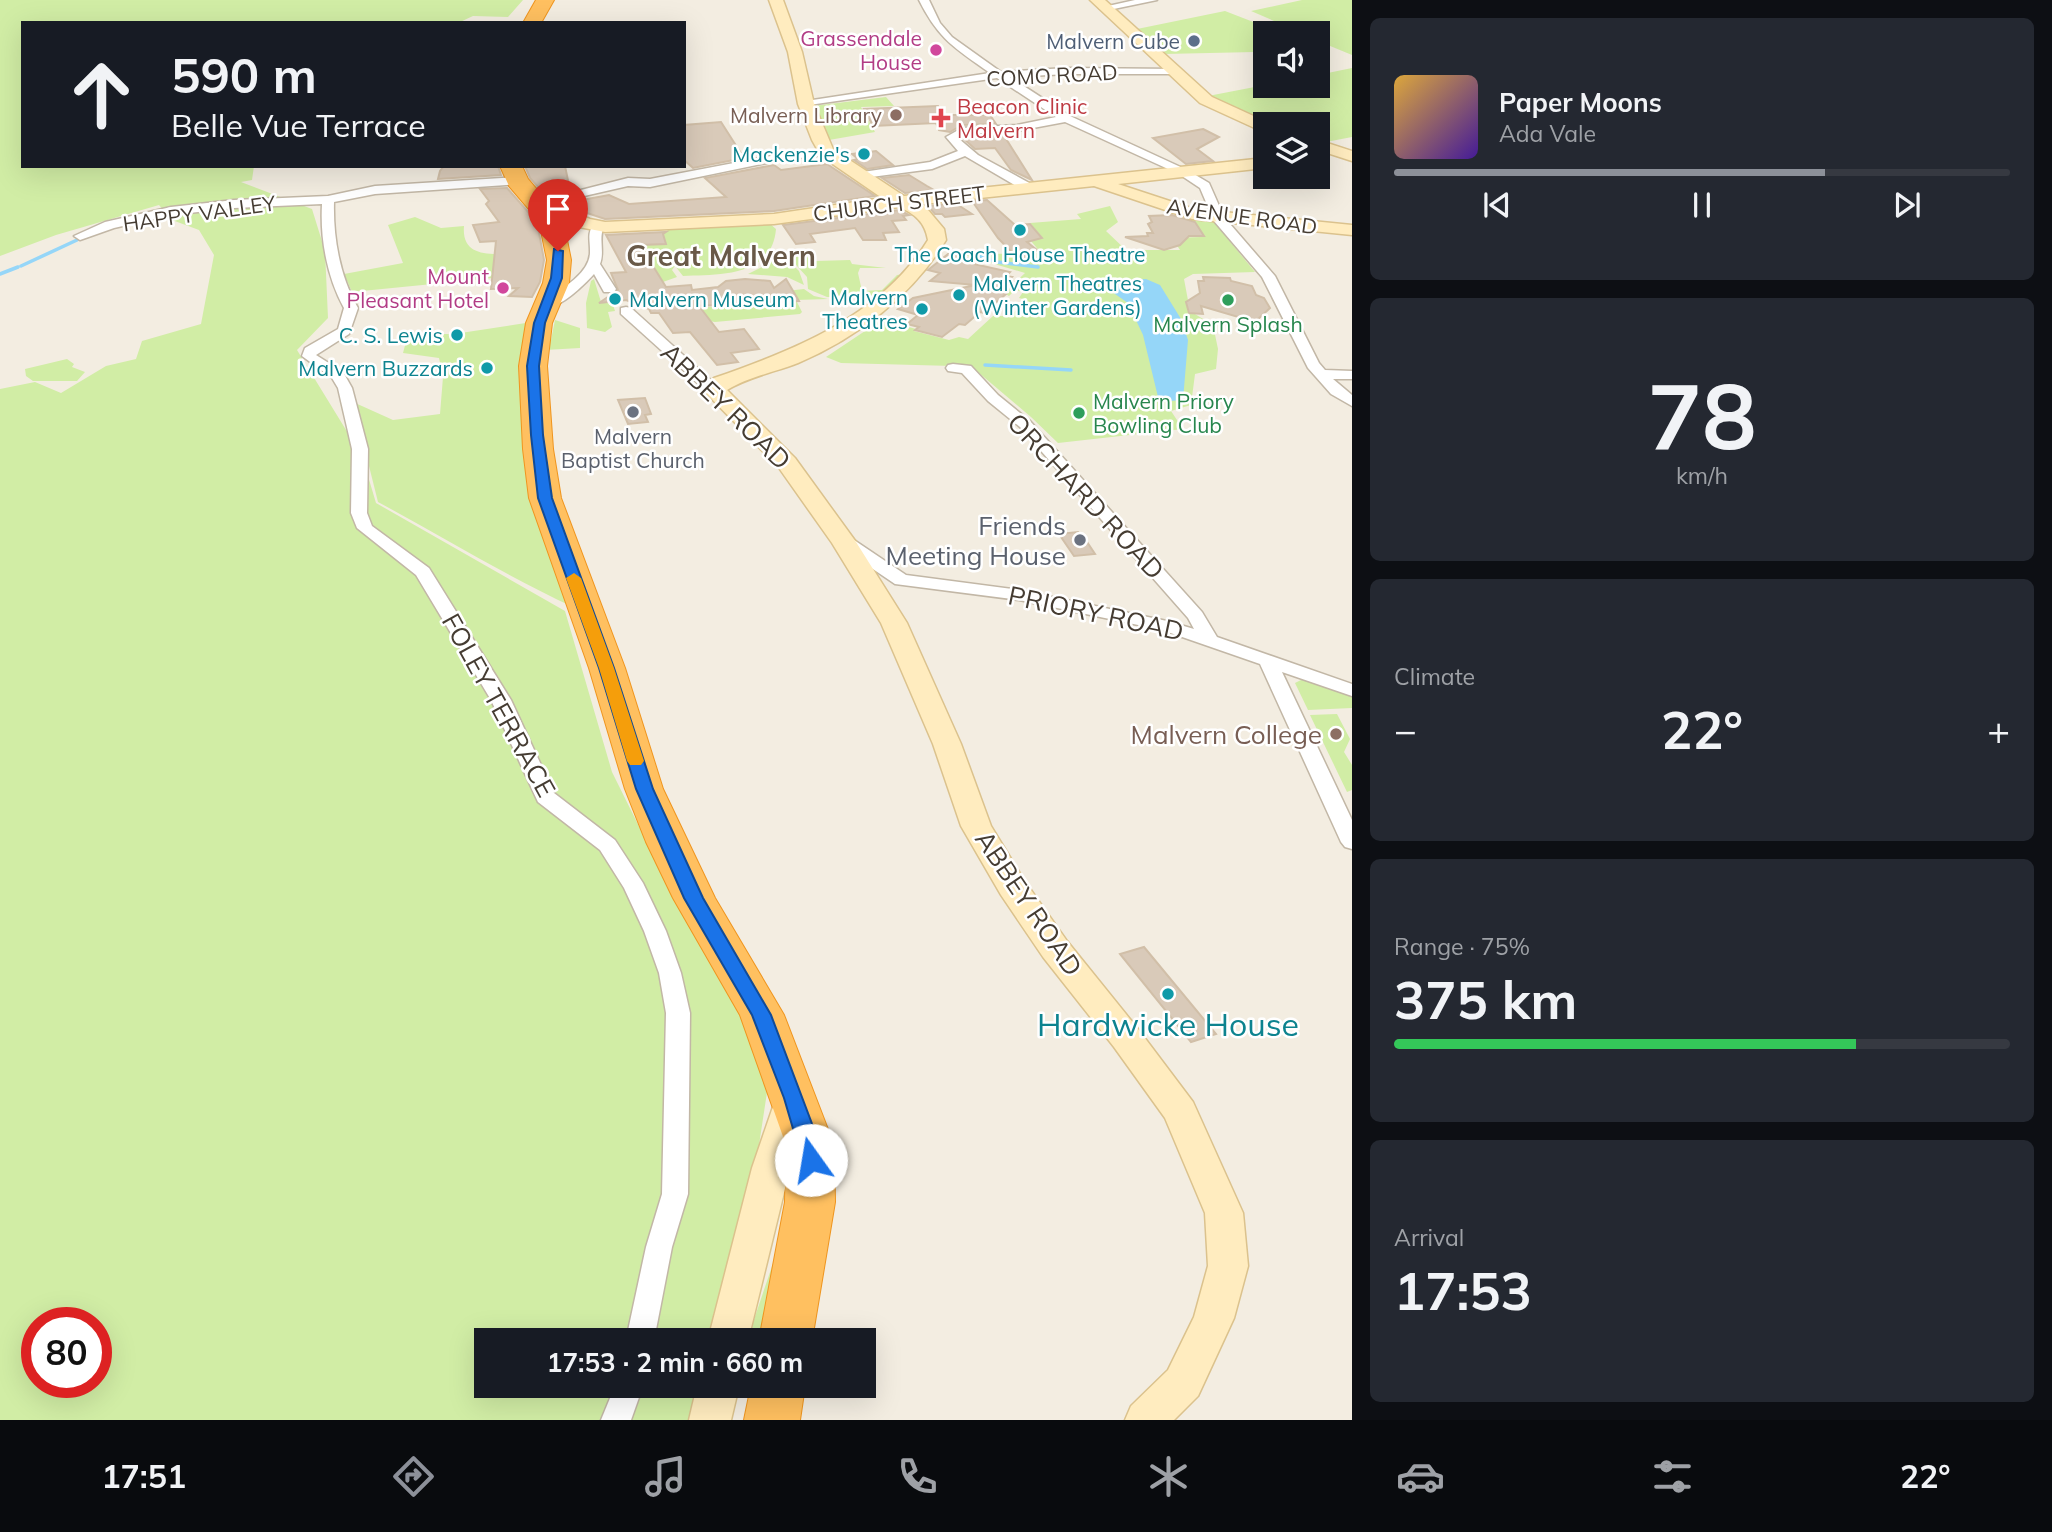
<!DOCTYPE html>
<html lang="en">
<head>
<meta charset="utf-8">
<style>
	body { margin:0; font-family:Mulish,sans-serif; background:#242831; color:#f1f3f6; height:100vh; display:flex; flex-direction:column; font-size:26px; white-space:nowrap }
	* { box-sizing:border-box; margin:0 }
	p { font-size:23px; color:#9ea1a6 }
	.icon { flex:none; width:38px; height:38px; fill:none; stroke:currentColor; stroke-width:2; stroke-linecap:round; stroke-linejoin:round }
	.map { position:relative; flex:1; overflow:hidden }
	.drawer { display:flex; flex-direction:column; gap:18px; padding:18px; background:#0d0f14; width:700px }
	.drawer>* { flex:none }
	.hud { position:absolute; left:21px; top:21px; width:665px; height:147px; border-radius:0px; box-shadow:0 7px 28px #0002; background:#171b24; color:#f1f3f6; overflow:hidden }
	.buttons { position:absolute; left:1253px; top:21px; display:grid; gap:14px }
	.buttons a { display:grid; place-items:center; width:77px; height:77px; border-radius:0px; background:#171b24; box-shadow:0 7px 28px #0002; font-size:35px }
	.speed { position:absolute; left:21px; top:1307px; display:flex; gap:14px; font-size:35px; font-weight:700; text-align:center }
	.speed>* { display:grid; place-content:center; width:91px; height:91px; border-radius:50%; background:#171b24; box-shadow:0 7px 28px #0002; line-height:1 }
	.speed .limit { border:10px solid #d22; background:#fff; color:#111 }
	.pin { position:absolute; display:grid; place-items:center; width:60px; height:60px; color:#fff; margin:-72px -30px; border-radius:50% 50% 50% 0; rotate:-45deg; box-shadow:0 0 7px #0007 }
	.pin .icon { rotate:45deg }
	.me { position:absolute; width:77px; margin:-38px; rotate:347deg; stroke-linejoin:round; filter:drop-shadow(0 0 5px #0008) }
	.turn { display:flex; align-items:center; gap:24px; height:147px; padding:0 35px; font-size:32px }
	.turn .icon { width:91px; height:91px; stroke-width:2.5 }
	.turn b { display:block; font-size:49px; line-height:60px }
	.big { font-size:52px; font-weight:700; line-height:1.1 }
	.drawer .widget { flex:1; display:flex; flex-direction:column; justify-content:center; gap:10px; min-width:0; padding:0 24px; border-radius:10px; background:#242831 }
	.drawer .dial { align-items:center; gap:0 }
	.dial b { font-size:91px; line-height:1 }
	.song { display:flex; align-items:center; gap:21px }
	.cover { width:84px; height:84px; border-radius:10px; background:linear-gradient(135deg,hsl(40 70% 55%),hsl(260 70% 35%)) }
	.played { height:7px; border-radius:4px; background:linear-gradient(90deg,#8c9099 70%,#363941 70%) }
	.keys { display:flex; justify-content:space-around; direction:ltr }
	.heat { display:flex; justify-content:space-between; align-items:center; font-size:38px; direction:ltr }
	.charge { height:10px; border-radius:5px; background:linear-gradient(90deg,#34c759 75%,#363941 0) }
	.trip { position:absolute; left:474px; top:1328px; width:402px; height:70px; border-radius:0px; background:#171b24; box-shadow:0 7px 28px #0002; font-weight:700; line-height:70px; text-align:center }
	.tabs { display:flex; height:112px; justify-content:space-around; align-items:center; background:#090b0e; color:#9ea1a6 }
	.tabs .icon { width:49px; height:49px }
	.tabs .active { color:#8c9099 }
	.tabs b { font-size:32px; color:#f1f3f6 }
	main { display:flex; flex:1; min-height:0 }
	.map>svg:first-child { display:block }
	.green { fill:#d1eda5; fill-rule:evenodd }
	.water { fill:#95d6f8 }
	.lines { fill:none; stroke-linecap:round; stroke-linejoin:round }
	.stream { stroke:#95d6f8; stroke-width:3.5 }
	.building { fill:#d9cab9; stroke:#d1bfa8; stroke-width:2 }
	.street-casing { stroke:#c2b7a6; stroke-width:3 }
	.secondary-casing { stroke:#dbc28d; stroke-width:3 }
	.highway-casing { stroke:#ef951f; stroke-width:2 }
	.street { fill:#fff; fill-rule:evenodd }
	.secondary { fill:#ffecbf; fill-rule:evenodd }
	.highway { fill:#ffc060; fill-rule:evenodd }
	.route { fill:#1a73e8; stroke:#114b97; stroke-width:2 }
	.slow { fill:#f59e0b }
	.service-dot { fill:#5c6f8a; stroke:#fff; stroke-width:2.5 }
	.hotel-dot { fill:#d1479c; stroke:#fff; stroke-width:2.5 }
	.education-dot { fill:#8d6e63; stroke:#fff; stroke-width:2.5 }
	.health-dot { fill:#e0444e; stroke:#fff; stroke-width:2.5 }
	.culture-dot { fill:#0f9aa8; stroke:#fff; stroke-width:2.5 }
	.leisure-dot { fill:#2e9e5b; stroke:#fff; stroke-width:2.5 }
	.worship-dot { fill:#6b7280; stroke:#fff; stroke-width:2.5 }
	.labels { text-anchor:middle; dominant-baseline:central; stroke-width:5; stroke-linejoin:round; paint-order:stroke }
	.far-hotel-label { font-size:21px; fill:#b23c85; stroke:#fff; text-anchor:end }
	.far-service-label { font-size:21px; fill:#4e5e75; stroke:#fff; text-anchor:end }
	.far-street-label { font-size:21px; fill:#453c32; stroke:#fff }
	.far-health-label { font-size:21px; fill:#be3a42; stroke:#fff; text-anchor:start }
	.far-education-label { font-size:21px; fill:#785e54; stroke:#fff; text-anchor:end }
	.far-culture-label { font-size:21px; fill:#0d838f; stroke:#fff; text-anchor:end }
	.far-leisure-label { font-size:21px; fill:#27864d; stroke:#fff }
	.far-worship-label { font-size:21px; fill:#5b616d; stroke:#fff }
	.street-label { font-size:26px; fill:#453c32; stroke:#fff }
	.worship-label { font-size:26px; fill:#5b616d; stroke:#fff; text-anchor:end }
	.education-label { font-size:26px; fill:#785e54; stroke:#fff; text-anchor:end }
	.far-district-label { font-size:28px; font-weight:bold; fill:#695948; stroke:#fff }
	.near-culture-label { font-size:32px; fill:#0d838f; stroke:#fff }
</style>
</head>
<body>
<main>
<div class="map">
<svg width="1352" height="1420" viewBox="0 0 1352 1420">
	<rect width="100%" height="100%" fill="#f3ede1"/>
	<g class="green">
		<path d="M0 0H523L508 17 473 16 458 23H23V166H254L252 180 241 182 312 209 325 251 328 318 297 350 362 456 376 503 565 611 612 772 680 909 771 1066 754 1178 714 1340H486V1386H702L694 1420H0V389L35 382 61 393 106 366 136 359 142 341 201 324 214 255 199 230 172 220 159 205 56 235 0 256ZM37 1323H96V1382H37Z"/>
		<path d="M1302 0H1352V55L1318 41V33H1302L1251 11Z"/>
		<path d="M1225 11 1282 33H1265V50L1255 52 1164 54 1137 29Z"/>
		<path d="M1352 68V137L1326 142 1318 139V124H1273L1208 96 1265 85 1318 86V75Z"/>
		<path d="M886 97 894 106 861 107 875 132 829 140 813 106Z"/>
		<path d="M1110 206 1118 222 1106 231 1126 250H1180L1172 238 1201 237 1184 216 1214 222 1255 272 1193 274 1184 279 1190 311 1213 325 1218 349 1216 369 1195 374 1191 405 1171 411 1183 429 1058 443 1031 417 979 373 953 366 841 363 826 357 886 317 910 321 905 326 916 329 914 331 949 340 959 337 968 339 993 316H1010L1027 300 1019 298 1023 292 1015 290 1009 296 1004 293 1025 273 964 255 969 251 986 254 1041 253 1031 241 1042 237 1030 223 1081 219 1077 214Z"/>
		<path d="M415 217 441 228 464 226C462 249 477 254 497 254L493 278 352 292 344 274 403 263 388 225Z"/>
		<path d="M769 223 776 229C772 278 718 274 683 276L675 266 672 270 677 277 663 282 640 245 666 244 663 233 670 229Z"/>
		<path d="M781 253 799 271 804 285 787 277 748 274 770 263Z"/>
		<path d="M788 256 815 258 816 261 850 260 852 264 886 268H860L858 273 862 291 882 290 897 275 903 274 878 298 827 297 808 289 807 277Z"/>
		<path d="M594 279 601 302H612L615 311 608 312 612 327 605 332 587 328 586 303 591 281Z"/>
		<path d="M804 289 814 296 828 299 796 300 802 312 800 314 715 322 709 321 694 308 782 302 786 291Z"/>
		<path d="M555 320 580 328V348L545 350 546 340H551Z"/>
		<path d="M532 322 573 607C506 576 443 537 378 502L353 402 393 420 440 414 443 377 439 358 403 353 408 334H454Z"/>
		<path d="M67 359 74 364 72 367 85 372 77 381H33L26 376 25 369Z"/>
		<path d="M1303 679 1352 695V708L1308 710 1295 683Z"/>
		<path d="M1337 714 1350 739 1344 752 1352 765V790L1347 792 1310 715Z"/>
		<path d="M784 1231 796 1233 776 1340H747Z"/>
	</g>
	<path class="water" d="M1146 279 1160 285 1181 319 1188 340 1183 400 1170 401 1158 397 1143 335 1128 303 1105 287 1114 281Z"/>
	<g class="lines">
		<g class="stream">
			<path d="M975 255 997 262 1038 267"/>
			<path d="M21 266 77 240"/>
			<path d="M0 274 18 267"/>
			<path d="M1103 280 1112 283"/>
			<path d="M985 365 1071 370"/>
		</g>
	</g>
	<g class="building">
		<path d="M938 106 943 115H990L996 124 962 125 950 132 939 130 936 123 873 126 864 109Z"/>
		<path d="M721 122 744 158 693 168 684 160V125Z"/>
		<path d="M1203 129 1219 137 1197 149 1213 161 1186 164 1153 138Z"/>
		<path d="M1003 134 1032 180 1011 170 995 148 975 149 963 138Z"/>
		<path d="M876 151 893 165 867 169 854 160 858 159 852 154Z"/>
		<path d="M827 164 875 196 774 211 605 219 560 204 609 195 629 204 726 197 705 178 774 165 781 170Z"/>
		<path d="M444 166H498L501 175 438 179 440 171Z"/>
		<path d="M525 166H565L570 190 546 196 530 178Z"/>
		<path d="M909 175 927 186 934 190 905 193 882 178Z"/>
		<path d="M507 188 537 222 544 260 540 282 532 297 509 296 518 288 491 289 496 241 480 242 473 225 499 222 486 204 489 201 480 189Z"/>
		<path d="M987 200 1015 225 1030 224 1042 238 1027 242 1037 250 1022 263 998 238 972 201Z"/>
		<path d="M955 203 972 214 945 217 942 214H935L928 206Z"/>
		<path d="M899 210 909 215 903 216 906 220 892 221 899 232 883 233 886 240H863L855 228 810 234 815 242 796 244 783 225Z"/>
		<path d="M1172 215 1195 222 1204 236H1189L1180 245 1164 250 1125 237 1148 236 1147 233H1153L1148 224 1152 222 1149 216Z"/>
		<path d="M666 232 663 234 666 244 640 245 666 287 691 285 692 290 718 287 726 281 745 279 770 281 774 288 786 279 799 301 699 306 719 332 744 329 759 349 731 353 738 362 717 365 690 332 673 333 659 313H651L649 309 626 300 599 303 618 290 611 273 626 272 606 235Z"/>
		<path d="M948 254 969 259 965 262 1010 272 1006 276 1012 277 1009 280 1014 282 1002 293 1006 294 984 313 980 312 965 325 959 324 942 337 915 330 919 327 907 324 918 315 898 309 913 298 976 285 930 281 940 273 928 270Z"/>
		<path d="M1203 277 1230 278 1231 281 1252 286 1256 295 1264 298 1270 308 1255 322 1201 306 1203 314 1189 313 1186 302 1200 293 1198 281H1204Z"/>
		<path d="M645 398 651 414 645 415 648 422 628 424 618 400Z"/>
		<path d="M1078 532 1083 536 1095 554 1074 556 1059 534Z"/>
		<path d="M1144 947 1216 1034 1191 1042 1120 954Z"/>
	</g>
	<g class="lines">
		<g class="street-casing">
			<g id="street">
				<path d="M919 0H929L940 23 952 37 1001 72 1067 68 1177 69V73L1173 74H1067L1010 77 1070 116 1187 170 1209 183 1224 217 1275 276 1319 363 1325 370 1352 371V379H1333L1352 395V406L1331 394 1308 368 1262 277 1214 221 1200 188 1179 174 1065 122 1017 131 965 134 958 138 978 155 1033 185V191H1025L965 156 932 169 856 179V173L930 162 958 151 946 137 962 128 1017 125 1056 117 997 78 802 106 801 104 806 101 990 73C955 48 939 40 919 0Z"/>
				<path d="M1135 0H1157L1104 11 1099 8Z"/>
				<path d="M827 149 831 150V154L776 161 650 187 628 186 536 207 530 203 628 178 650 179 776 155Z"/>
				<path d="M517 177 523 181 521 184 375 194 334 202C333 238 340 277 358 308L349 334 316 355 343 372 352 388 368 449 367 513 372 526 429 568 511 700 554 793 615 840 643 883 666 931 681 973 690 1013 688 1194 672 1247 654 1340H626L646 1247 662 1194 666 1013 659 973 644 931 624 888 600 850 538 802 491 700 416 575 357 528 351 513 352 449 338 388 332 378 302 356 305 348 338 329 344 308C327 277 320 239 322 204L234 208 171 215 114 228 80 240 74 236 105 222 171 207 234 200 328 196 375 186Z"/>
				<path d="M598 222 604 226C598 239 605 251 600 264L616 289 614 292H604L594 274C582 287 558 311 540 308V302C559 291 591 274 590 251 590 239 587 234 594 223Z"/>
				<path d="M626 307 631 308 722 390 724 393 722 396H712L621 314V308Z"/>
				<path d="M953 364 971 366 998 395 1030 421 1202 612 1217 637 1352 684V696L1282 672 1352 820V849L1345 847 1341 842 1260 664 1162 630 1019 600 895 584 839 546 837 542 839 538H851L906 575 1019 590 1167 621 1194 629 1188 618 1020 427 988 401 962 373 948 371 946 368 948 365Z"/>
				<path d="M615 1386H643L631 1420H601Z"/>
			</g>
		</g>
		<g class="secondary-casing">
			<g id="secondary">
				<path d="M769 0H783L802 52 814 104 833 149 904 196 1265 158V168L1118 184 1194 209 1352 225V235L1192 219 1094 186 923 204 944 229 946 240C913 295 857 338 798 363 775 372 748 377 727 390L795 458 856 542 907 623 961 744 991 826 1024 880 1067 941 1138 1029 1193 1102 1243 1213 1248 1266 1234 1318 1198 1396 1174 1420H1125L1131 1406 1168 1370 1194 1317 1208 1266 1205 1213 1165 1118 1114 1047 1043 957 1001 895 961 826 933 744 881 623 832 543 779 468 706 393 705 388 714 378C795 350 881 316 928 240 925 222 915 214 899 207L774 224 605 232 579 227 530 207 527 203 536 198 590 219 605 222 774 214 882 198 821 156 812 140 798 104 788 52Z"/>
				<path d="M1090 0H1105L1212 97 1271 124H1265V132L1259 130 1200 103Z"/>
				<path d="M1318 140 1352 151V161L1318 150Z"/>
				<path d="M794 1084 807 1088 812 1098 790 1168 748 1340H708L752 1168 776 1098 781 1088Z"/>
				<path d="M697 1386H739L731 1420H689Z"/>
			</g>
		</g>
		<g class="highway-casing">
			<g id="highway">
				<path d="M536 0H554L541 23H523Z"/>
				<path d="M500 166H522L528 179 563 220 571 260 569 283 552 323 547 366 553 449 561 498 625 668 663 789 715 898 784 1015 834 1145 835 1202 812 1340H759L785 1202 786 1145 740 1015 673 898 646 842 625 789 589 668 529 498 523 449 519 366 526 323 543 283 547 260 539 221 509 186Z"/>
				<path d="M751 1386H805L800 1420H744Z"/>
			</g>
		</g>
		<use href="#street" class="street"/>
		<use href="#secondary" class="secondary"/>
		<use href="#highway" class="highway"/>
	</g>
	<path class="route" d="M554 249 563 251 562 278 545 323 539 366 543 435 552 498 614 668 653 789 703 898 771 1015 820 1145 822 1160 819 1166 811 1169 804 1166 784 1098 752 1015 684 898 636 789 599 668 538 498 531 435 527 366 534 323 551 278Z"/>
	<path class="slow" d="M574 573 581 578 614 668 644 761 641 765H630L627 761 599 668 566 578Z"/>
	<circle class="service-dot" cx="1194" cy="41" r="7"/>
	<g class="hotel-dot">
		<circle cx="936" cy="50" r="7"/>
		<circle cx="503" cy="288" r="7"/>
	</g>
	<g class="education-dot">
		<circle cx="896" cy="115" r="7"/>
		<circle cx="1336" cy="734" r="7"/>
	</g>
	<path class="health-dot" d="M937.5 107.5h7v7h7v7h-7v7h-7v-7h-7v-7h7z"/>
	<g class="culture-dot">
		<circle cx="864" cy="154" r="7"/>
		<circle cx="1020" cy="230" r="7"/>
		<circle cx="959" cy="295" r="7"/>
		<circle cx="615" cy="299" r="7"/>
		<circle cx="922" cy="309" r="7"/>
		<circle cx="457" cy="335" r="7"/>
		<circle cx="487" cy="368" r="7"/>
		<circle cx="1168" cy="994" r="7"/>
	</g>
	<g class="leisure-dot">
		<circle cx="1228" cy="300" r="7"/>
		<circle cx="1079" cy="413" r="7"/>
	</g>
	<g class="worship-dot">
		<circle cx="633" cy="412" r="7"/>
		<circle cx="1080" cy="540" r="7"/>
	</g>
	<g class="labels">
		<g class="far-hotel-label">
			<text x="922" y="38">Grassendale<tspan x="922" dy="24">House</tspan></text>
			<text x="489" y="276">Mount<tspan x="489" dy="24">Pleasant Hotel</tspan></text>
		</g>
		<g class="far-service-label">
			<text x="1180" y="41">Malvern Cube</text>
		</g>
		<g class="far-street-label">
			<text transform="translate(1052 75) rotate(-3)">COMO ROAD</text>
			<text transform="translate(899 203) rotate(-7)">CHURCH STREET</text>
			<text transform="translate(199 213) rotate(-8)">HAPPY VALLEY</text>
			<text transform="translate(1242 216) rotate(8)">AVENUE ROAD</text>
		</g>
		<g class="far-health-label">
			<text x="957" y="106">Beacon Clinic<tspan x="957" dy="24">Malvern</tspan></text>
		</g>
		<g class="far-education-label">
			<text x="882" y="115">Malvern Library</text>
		</g>
		<g class="far-culture-label">
			<text x="850" y="154">Mackenzie's</text>
			<text x="1020" y="254" text-anchor="middle">The Coach House Theatre</text>
			<text x="973" y="283" text-anchor="start">Malvern Theatres<tspan x="973" dy="24">(Winter Gardens)</tspan></text>
			<text x="908" y="297">Malvern<tspan x="908" dy="24">Theatres</tspan></text>
			<text x="629" y="299" text-anchor="start">Malvern Museum</text>
			<text x="443" y="335">C. S. Lewis</text>
			<text x="473" y="368">Malvern Buzzards</text>
		</g>
		<g class="far-leisure-label">
			<text x="1228" y="324">Malvern Splash</text>
			<text x="1093" y="401" text-anchor="start">Malvern Priory<tspan x="1093" dy="24">Bowling Club</tspan></text>
		</g>
		<g class="far-worship-label">
			<text x="633" y="436">Malvern<tspan x="633" dy="24">Baptist Church</tspan></text>
		</g>
		<g class="street-label">
			<text transform="translate(726 406) rotate(44)">ABBEY ROAD</text>
			<text transform="translate(1086 496) rotate(47)">ORCHARD ROAD</text>
			<text transform="translate(1096 613) rotate(12)">PRIORY ROAD</text>
			<text transform="translate(499 705) rotate(61)">FOLEY TERRACE</text>
			<text transform="translate(1029 903) rotate(56)">ABBEY ROAD</text>
		</g>
		<g class="worship-label">
			<text x="1066" y="525">Friends<tspan x="1066" dy="30">Meeting House</tspan></text>
		</g>
		<g class="education-label">
			<text x="1322" y="734">Malvern College</text>
		</g>
		<g class="far-district-label">
			<text x="721" y="255">Great Malvern</text>
		</g>
		<g class="near-culture-label">
			<text x="1168" y="1024">Hardwicke House</text>
		</g>
	</g>
</svg>
<div class="buttons">
<a><svg class="icon" aria-label="sound" viewBox="0 0 24 24"><path d="M4 9h4l5-4v14l-5-4H4zM17 9q2 3 0 6"/></svg></a>
<a><svg class="icon" aria-label="layers" viewBox="0 0 24 24"><path d="M12 4l9 5-9 5-9-5zM3 14l9 5 9-5"/></svg></a>
</div>
<div class="speed"><div class="limit">80</div></div>
<div class="pin" style="left:558px;top:251px;background:#d93025"><svg class="icon" aria-label="arrive" viewBox="0 0 24 24"><path d="M6 21V4h12l-3 4 3 4H6"/></svg></div>
<svg class="me" style="left:811px;top:1160px" viewBox="-20 -20 40 40"><circle r="19" fill="#fff"/><path d="M0-13L10 11 0 6-10 11z" fill="#1a73e8"/></svg>
<div class="trip">17:53 · 2 min · 660 m</div>
<div class="hud">
<div class="turn"><svg class="icon" aria-label="ahead" viewBox="0 0 24 24"><path d="M12 20V5M6 11l6-6 6 6"/></svg><div><b>590 m</b>Belle Vue Terrace</div></div>
</div>
</div>
<section class="drawer">
<div class="widget">
<div class="song"><i class="cover"></i><div><b>Paper Moons</b><p>Ada Vale</p></div></div>
<div class="played"></div>
<div class="keys"><svg class="icon" aria-label="previous" viewBox="0 0 24 24"><path d="M18 5L8 12l10 7zM5 5v14"/></svg><svg class="icon" aria-label="pause" viewBox="0 0 24 24"><path d="M8 5v14M16 5v14"/></svg><svg class="icon" aria-label="next" viewBox="0 0 24 24"><path d="M6 5l10 7-10 7zM19 5v14"/></svg></div>
</div>
<div class="widget dial"><b>78</b><p>km/h</p></div>
<div class="widget"><p>Climate</p>
<div class="heat"><a>−</a><b class="big">22°</b><a>+</a></div>
</div>
<div class="widget"><p>Range · 75%</p><b class="big">375 km</b><div class="charge"></div></div>
<div class="widget"><p>Arrival</p><b class="big">17:53</b></div>
</section>
</main>
<nav class="tabs">
<b>17:51</b>
<svg class="icon active" aria-label="directions" viewBox="0 0 24 24"><path d="M12 3l9 9-9 9-9-9zM9 14v-3h6M13 9l2 2-2 2"/></svg>
<svg class="icon" aria-label="music" viewBox="0 0 24 24"><path d="M9 18V5l10-2v13"/><circle cx="6" cy="18" r="3"/><circle cx="16" cy="16" r="3"/></svg>
<svg class="icon" aria-label="phone" viewBox="0 0 24 24"><path d="M5 4h4l2 5-3 2q2 4 5 5l2-3 5 2v4C11 20 4 13 5 4z"/></svg>
<svg class="icon" aria-label="climate" viewBox="0 0 24 24"><path d="M12 3v18M4 7l16 10M4 17L20 7"/></svg>
<svg class="icon" aria-label="car" viewBox="0 0 24 24"><path d="M5 17H2v-5l4-1 3-4h7l3 4 3 1v5h-3M9 17h6M6 11h13"/><circle cx="7" cy="17" r="2"/><circle cx="17" cy="17" r="2"/></svg>
<svg class="icon" aria-label="filters" viewBox="0 0 24 24"><path d="M4 7h16M4 17h16"/><circle cx="9" cy="7" r="2"/><circle cx="15" cy="17" r="2"/></svg>
<b>22°</b>
</nav>
</body>
</html>
